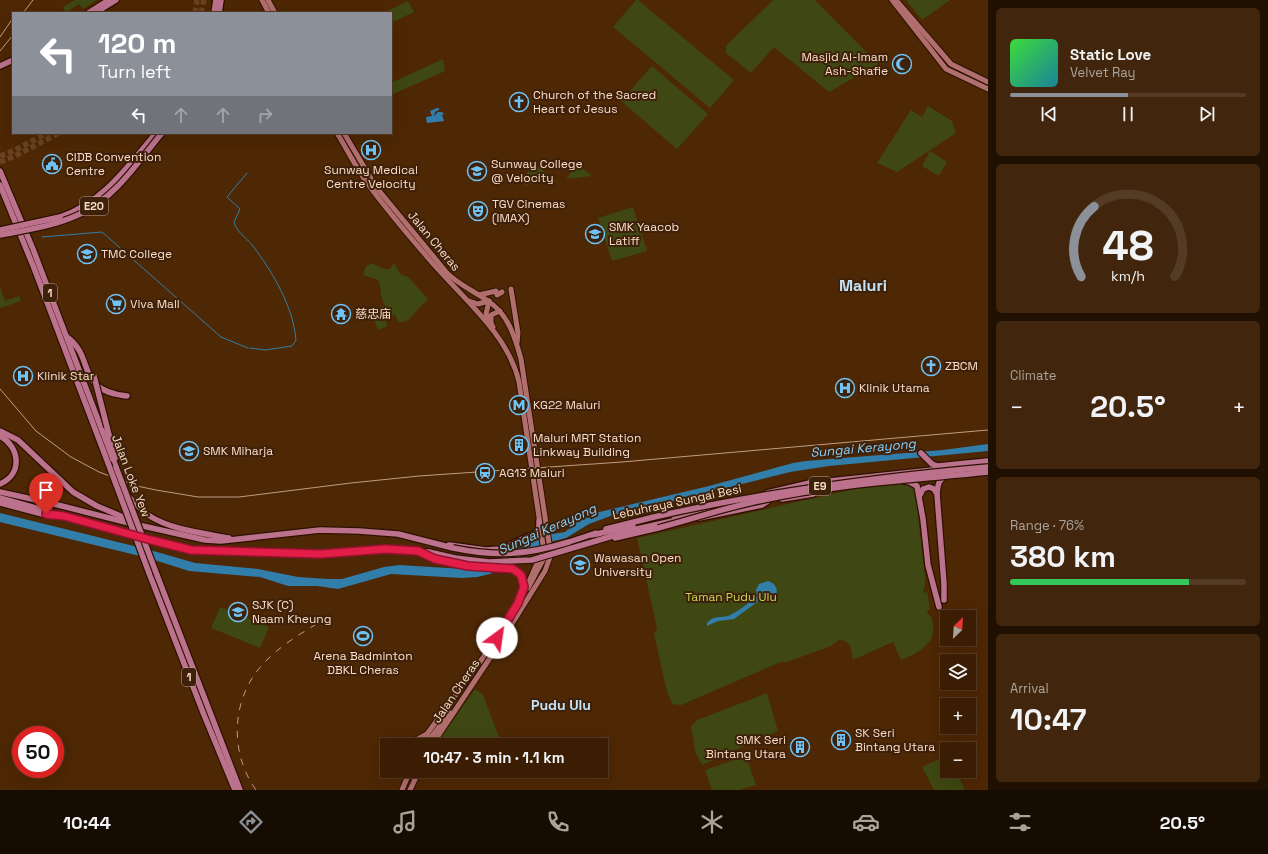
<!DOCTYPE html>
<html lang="en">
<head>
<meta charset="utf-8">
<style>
	body { margin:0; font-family:"Space Grotesk","Noto Sans SC",sans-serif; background:#41260d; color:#f1f3f6; height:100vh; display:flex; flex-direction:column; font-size:15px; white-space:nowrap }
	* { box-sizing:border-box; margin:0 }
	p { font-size:13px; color:#aba29a }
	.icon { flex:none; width:22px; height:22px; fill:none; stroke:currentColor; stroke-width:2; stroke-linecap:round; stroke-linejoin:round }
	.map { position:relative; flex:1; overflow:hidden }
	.sheet { display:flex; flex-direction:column; gap:8px; padding:8px; background:#201002; width:280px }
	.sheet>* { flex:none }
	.hud { position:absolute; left:12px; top:12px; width:380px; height:122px; border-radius:0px; box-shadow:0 4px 16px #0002,0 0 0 1px #543b25; background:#8c9099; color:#fff; overflow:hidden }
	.needle { width:26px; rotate:25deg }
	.controls { position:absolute; left:940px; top:610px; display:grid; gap:8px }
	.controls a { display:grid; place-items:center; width:36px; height:36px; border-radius:0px; background:#3a1d03; box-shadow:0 4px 16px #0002,0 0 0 1px #543b25; font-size:20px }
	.speed { position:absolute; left:12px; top:726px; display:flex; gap:8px; font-size:20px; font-weight:700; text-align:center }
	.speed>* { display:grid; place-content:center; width:52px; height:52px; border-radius:50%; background:#3a1d03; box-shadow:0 4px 16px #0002,0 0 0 1px #543b25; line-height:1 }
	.speed .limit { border:6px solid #d22; background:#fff; color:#111 }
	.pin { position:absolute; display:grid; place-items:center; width:34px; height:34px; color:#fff; margin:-41px -17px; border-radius:50% 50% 50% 0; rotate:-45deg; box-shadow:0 0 4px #0007 }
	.pin .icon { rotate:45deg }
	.me { position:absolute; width:44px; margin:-22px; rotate:31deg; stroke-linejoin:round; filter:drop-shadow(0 0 3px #0008) }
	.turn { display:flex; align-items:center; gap:14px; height:84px; padding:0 20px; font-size:18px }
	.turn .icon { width:52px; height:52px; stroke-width:2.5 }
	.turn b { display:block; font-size:28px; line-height:34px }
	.lanes { display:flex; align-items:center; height:38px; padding:0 20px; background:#0003; justify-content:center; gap:20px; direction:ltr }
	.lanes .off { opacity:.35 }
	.big { font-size:30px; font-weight:700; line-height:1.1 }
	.sheet .tile { flex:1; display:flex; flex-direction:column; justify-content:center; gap:6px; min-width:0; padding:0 14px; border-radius:6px; background:#41260d }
	.sheet .dial { align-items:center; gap:0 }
	.dial svg { height:104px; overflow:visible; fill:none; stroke:#543b25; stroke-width:7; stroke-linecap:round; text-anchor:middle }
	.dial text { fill:#f1f3f6; stroke:none }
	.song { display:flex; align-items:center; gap:12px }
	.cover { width:48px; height:48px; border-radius:6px; background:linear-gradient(135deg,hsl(120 70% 55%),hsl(190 70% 35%)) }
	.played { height:4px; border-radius:2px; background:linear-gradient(90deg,#8c9099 50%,#543b25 50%) }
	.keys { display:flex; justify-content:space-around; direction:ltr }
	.heat { display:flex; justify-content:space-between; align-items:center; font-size:22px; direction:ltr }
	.charge { height:6px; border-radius:3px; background:linear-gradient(90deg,#34c759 76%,#543b25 0) }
	.trip { position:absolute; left:380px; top:738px; width:228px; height:40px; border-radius:0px; background:#3a1d03; box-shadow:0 4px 16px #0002,0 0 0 1px #543b25; font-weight:700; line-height:40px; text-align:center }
	.menu { display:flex; height:64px; justify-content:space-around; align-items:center; background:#170c01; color:#aba29a }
	.menu .icon { width:28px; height:28px }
	.menu .current { color:#8c9099 }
	.menu b { font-size:18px; color:#f1f3f6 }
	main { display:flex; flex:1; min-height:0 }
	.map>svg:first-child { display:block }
	.green { fill:#3f4712 }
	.water { fill:#317eaa }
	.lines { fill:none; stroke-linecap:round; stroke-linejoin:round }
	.stream { stroke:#317eaa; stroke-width:1 }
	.highway-tunnel { stroke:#684221; stroke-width:5.5; stroke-dasharray:5.5 3; stroke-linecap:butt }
	.major-casing { stroke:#2d1200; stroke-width:7 }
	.highway-casing { stroke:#2d1200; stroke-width:8 }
	.major { stroke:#b06e6d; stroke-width:5 }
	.highway { stroke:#bc728d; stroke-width:5.5 }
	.tram { stroke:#bf9d83; stroke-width:1 }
	.rail { stroke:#bf9d83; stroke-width:1; stroke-dasharray:7 7; stroke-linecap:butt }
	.highway-bridge-casing { stroke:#2d1200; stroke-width:8; stroke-linecap:butt }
	.highway-bridge { stroke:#bc728d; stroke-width:5.5 }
	.route-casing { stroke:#92132f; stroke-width:10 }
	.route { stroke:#e11d48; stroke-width:7 }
	.labels { text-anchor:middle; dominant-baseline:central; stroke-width:4; stroke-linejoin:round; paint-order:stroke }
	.shield { fill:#3d210a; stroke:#c3a48e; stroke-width:1 }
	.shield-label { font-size:11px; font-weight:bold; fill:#fcdcc6 }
	.poi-label { font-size:12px; fill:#fcdcc6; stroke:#3d210a; text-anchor:start }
	.street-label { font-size:12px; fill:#fcdcc6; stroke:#3d210a }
	.park-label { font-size:12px; fill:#c2d653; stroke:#3d210a }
	.water-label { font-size:13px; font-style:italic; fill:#89cefa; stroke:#3d210a }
	.quarter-label { font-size:14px; font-weight:bold; fill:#c6e2f5; stroke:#3d210a }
	.district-label { font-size:16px; font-weight:bold; fill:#c6e2f5; stroke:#3d210a }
</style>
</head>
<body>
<main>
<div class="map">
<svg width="988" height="790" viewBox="0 0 988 790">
	<rect width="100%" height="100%" fill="#4e2704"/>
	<g class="green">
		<path d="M75 0H97L83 9 79 4 66 13 63 7Z"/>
		<path d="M636 0H638L734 80 710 108 613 27Z"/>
		<path d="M773 0H815L878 64 829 92 774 47 751 73 726 53V46Z"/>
		<path d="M906 0H950L922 20Z"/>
		<path d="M408 1 414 12 391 23V13H383Z"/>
		<path d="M443 59 445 71 391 95V83Z"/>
		<path d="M652 66 708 114 677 149 621 101Z"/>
		<path d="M928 106 952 121 956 133 897 172 877 163 911 110 922 117Z"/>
		<path d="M930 151 947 162 939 176 922 166Z"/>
		<path d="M534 163 556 181 525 185 524 177Z"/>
		<path d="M577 164 592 176 566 179Z"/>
		<path d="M633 207 647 251 612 261 598 218Z"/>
		<path d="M371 263 384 269H390L394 263 399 272 402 275 408 277 428 299 408 320 399 323 395 315 385 317 387 326 378 330 371 312 377 307 385 306C379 295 382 289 378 280L363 275 366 266Z"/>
		<path d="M0 287 5 301 19 296 21 301 0 308Z"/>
		<path d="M904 483 915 489 925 577V586L923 590 924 594 927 591 930 610H927L928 614C932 617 932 619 933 625 937 643 916 654 901 660L893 642 853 660 850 645 845 641 839 640 831 646 784 663 783 661 681 705 672 704 666 688 654 634 657 628 637 538 859 488Z"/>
		<path d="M220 607 269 627 260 648 211 628Z"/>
		<path d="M475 689 483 695 502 745H438L442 736Z"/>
		<path d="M767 693 778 731 702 765 695 751 691 726 697 720Z"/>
		<path d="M947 755V771H956L965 790H934L922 767Z"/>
		<path d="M746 756 756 785 739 790H712L705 770Z"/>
	</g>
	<g class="water">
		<path d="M437 108H439V110L435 112 434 116 438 112H442L444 114 442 115 444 121 427 123 426 117 432 116 430 111Z"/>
		<path d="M988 444V451L829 466 790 472 662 504 613 515 589 524 566 538 546 543 533 548 516 559 490 574 477 577 462 578 391 574 338 589 317 586H288L260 577 189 571 148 558 0 522V513L150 550 195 563 258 569 298 577 328 579H342L384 567 399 565 480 570 494 563 533 539 540 536 565 532 579 520 591 514 709 486 793 463 806 461 943 450Z"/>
		<path d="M768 581C777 584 780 592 773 600L764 597 734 619 718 621 707 626V623C715 614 722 619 730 615 740 610 749 603 757 596L756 590 759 584Z"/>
	</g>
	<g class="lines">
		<g class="stream">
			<path d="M247 173 227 197 240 209 234 222C237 233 246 237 253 246 273 273 293 306 296 340L292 346 265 350 250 348"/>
			<path d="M42 237 102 232 221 337 248 348"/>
		</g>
		<g class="highway-tunnel">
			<path d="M195 13 197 0"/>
			<path d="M201 13 204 0"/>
			<path d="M0 156 13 151 47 133"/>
			<path d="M0 162 15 156 59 133"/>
		</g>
		<g class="major-casing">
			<g id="major">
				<path d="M262 0 269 13"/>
				<path d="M268 0 275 13"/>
				<path d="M892 0 946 69 988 89"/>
				<path d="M896 0 951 64 988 82"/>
				<path d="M337 133C346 148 354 163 363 177 383 206 406 232 428 258 459 295 508 333 519 382L541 531 543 545 542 552 524 593 482 659 427 734 422 745"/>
				<path d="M344 133 376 187 447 273C459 285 474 291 488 301 508 314 515 337 521 359L549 543 550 557 545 571 502 640 432 745"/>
				<path d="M511 289 518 333 517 343"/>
				<path d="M479 295 496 291 497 295 502 292"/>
				<path d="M469 301 478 304 489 301"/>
				<path d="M489 301 486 314 493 327"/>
				<path d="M491 323V315L500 311"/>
				<path d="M528 588 546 554"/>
				<path d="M408 741 416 740 427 734"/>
				<path d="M402 743 405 745"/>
				<path d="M425 745 450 713"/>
				<path d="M402 790 410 771"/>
				<path d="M410 790 419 771"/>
			</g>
		</g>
		<g class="highway-casing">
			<g id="highway">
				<path d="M88 13 109 0"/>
				<path d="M95 13 116 0"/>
				<path d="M214 13 216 0"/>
				<path d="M219 13 221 0"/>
				<path d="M0 66 13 60"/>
				<path d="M0 171 33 249 116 467"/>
				<path d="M0 185 34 268 108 463"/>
				<path d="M60 217C103 203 128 166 156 133"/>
				<path d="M67 337C96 358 74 390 127 396"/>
				<path d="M107 427 115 458"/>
				<path d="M0 431 18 440 73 492 97 506 123 517 134 524 205 540 221 541 320 530 359 531 398 534 453 548"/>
				<path d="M0 436C20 447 23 474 0 484"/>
				<path d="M921 453 932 464 938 466 988 461"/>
				<path d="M904 481 910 482 917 486 923 519 928 565 939 607"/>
				<path d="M811 483 942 469"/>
				<path d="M0 492 50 503 129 523"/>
				<path d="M767 493 814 482"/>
				<path d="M127 495C134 502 140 509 148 515 171 530 202 533 229 538"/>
				<path d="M920 495 923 489 929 487 934 489 937 494"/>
				<path d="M0 498 54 513"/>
				<path d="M782 499 813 494"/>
				<path d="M0 503 46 515H64L151 540 191 550 321 554 386 549 429 552 455 558"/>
				<path d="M674 516 710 507"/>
				<path d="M699 518 762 505 768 501"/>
				<path d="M606 529 654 517"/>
				<path d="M592 535 633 526"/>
				<path d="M615 538 658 528"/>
				<path d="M596 541 632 530 691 517"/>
				<path d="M569 542 596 533"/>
				<path d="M449 545 486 550 500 549 536 533 539 527V521"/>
				<path d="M422 553 435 559 455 564 516 571C529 579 522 592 518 603"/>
				<path d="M149 573 204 715 235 790"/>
				<path d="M157 575 240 790"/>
				<path d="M944 600V584L937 494C938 485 938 480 946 476"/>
			</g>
		</g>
		<use href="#major" class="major"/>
		<use href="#highway" class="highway"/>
		<g class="tram">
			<path d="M23 13 33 0"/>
			<path d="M0 37 13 18"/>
			<path d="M0 51 13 35"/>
			<path d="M0 389 36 431 71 457 99 472 137 486 156 490 198 497H239L351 483 419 476 622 462 988 430"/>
		</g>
		<path class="rail" d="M256 790C229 753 231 698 263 664 282 643 309 629 333 614"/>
		<g class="highway-bridge-casing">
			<g id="highway-bridge">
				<path d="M0 230 60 217"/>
				<path d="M0 235C27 230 55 226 80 214 115 198 138 162 162 133"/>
				<path d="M94 376 107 427"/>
				<path d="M108 463 149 573"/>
				<path d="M116 467 157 575"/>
				<path d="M654 517C764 492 875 477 988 467"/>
				<path d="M658 528C693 519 727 507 763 500 837 484 913 480 988 472"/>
				<path d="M453 548C497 557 526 555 569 542"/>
				<path d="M455 558 489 562 532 560 596 541"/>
			</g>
		</g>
		<use href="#highway-bridge" class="highway-bridge"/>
	</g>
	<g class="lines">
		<g class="route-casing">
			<path id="route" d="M46 514 64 516 151 540 191 550 321 554 386 549 418 551 435 559 468 566 513 569 521 575 524 587 518 603 497 638"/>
		</g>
		<use href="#route" class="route"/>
	</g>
	<defs>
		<g id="mosque-ring" transform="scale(1)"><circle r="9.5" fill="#3d210a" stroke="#6fc2f4" stroke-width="1.5"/><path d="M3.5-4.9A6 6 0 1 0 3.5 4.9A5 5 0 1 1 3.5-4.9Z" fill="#6fc2f4"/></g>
		<g id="church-ring" transform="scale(1)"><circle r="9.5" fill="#3d210a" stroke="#6fc2f4" stroke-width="1.5"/><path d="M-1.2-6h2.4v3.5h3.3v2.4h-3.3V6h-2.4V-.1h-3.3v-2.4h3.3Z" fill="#6fc2f4"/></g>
		<g id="hospital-ring" transform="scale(1)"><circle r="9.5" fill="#3d210a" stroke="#6fc2f4" stroke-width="1.5"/><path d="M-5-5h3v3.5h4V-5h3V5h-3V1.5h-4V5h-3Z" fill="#6fc2f4"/></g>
		<g id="civic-ring" transform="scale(1)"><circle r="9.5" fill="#3d210a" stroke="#6fc2f4" stroke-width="1.5"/><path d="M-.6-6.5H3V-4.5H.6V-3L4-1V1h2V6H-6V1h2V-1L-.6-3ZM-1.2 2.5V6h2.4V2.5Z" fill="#6fc2f4"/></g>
		<g id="university-ring" transform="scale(1)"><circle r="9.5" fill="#3d210a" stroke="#6fc2f4" stroke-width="1.5"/><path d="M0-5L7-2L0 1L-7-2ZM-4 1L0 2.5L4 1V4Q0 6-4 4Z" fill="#6fc2f4"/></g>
		<g id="theatre-ring" transform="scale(1)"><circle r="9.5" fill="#3d210a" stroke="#6fc2f4" stroke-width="1.5"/><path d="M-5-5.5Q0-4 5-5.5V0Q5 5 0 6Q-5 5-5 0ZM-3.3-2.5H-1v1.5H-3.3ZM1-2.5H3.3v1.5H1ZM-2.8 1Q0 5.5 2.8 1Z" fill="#6fc2f4"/></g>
		<g id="school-ring" transform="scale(1)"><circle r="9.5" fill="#3d210a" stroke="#6fc2f4" stroke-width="1.5"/><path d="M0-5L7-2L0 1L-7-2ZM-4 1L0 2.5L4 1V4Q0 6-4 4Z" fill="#6fc2f4"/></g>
		<g id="supermarket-ring" transform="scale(1)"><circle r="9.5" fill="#3d210a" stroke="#6fc2f4" stroke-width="1.5"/><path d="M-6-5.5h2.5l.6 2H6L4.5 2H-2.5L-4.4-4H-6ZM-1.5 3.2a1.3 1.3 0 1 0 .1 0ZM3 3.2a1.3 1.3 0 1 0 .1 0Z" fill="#6fc2f4"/></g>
		<g id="temple-ring" transform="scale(1)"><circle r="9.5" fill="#3d210a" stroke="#6fc2f4" stroke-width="1.5"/><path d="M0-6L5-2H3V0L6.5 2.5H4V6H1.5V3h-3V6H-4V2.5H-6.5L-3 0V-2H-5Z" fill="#6fc2f4"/></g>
		<g id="metro-ring" transform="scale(1)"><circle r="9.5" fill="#3d210a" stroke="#6fc2f4" stroke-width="1.5"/><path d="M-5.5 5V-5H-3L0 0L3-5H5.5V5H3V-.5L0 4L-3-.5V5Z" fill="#6fc2f4"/></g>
		<g id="building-ring" transform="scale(1)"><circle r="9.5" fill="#3d210a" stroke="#6fc2f4" stroke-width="1.5"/><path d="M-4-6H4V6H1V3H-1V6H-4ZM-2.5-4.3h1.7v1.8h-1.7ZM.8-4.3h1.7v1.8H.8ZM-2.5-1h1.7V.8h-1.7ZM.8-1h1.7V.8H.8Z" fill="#6fc2f4"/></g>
		<g id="station-ring" transform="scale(1)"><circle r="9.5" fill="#3d210a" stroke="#6fc2f4" stroke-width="1.5"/><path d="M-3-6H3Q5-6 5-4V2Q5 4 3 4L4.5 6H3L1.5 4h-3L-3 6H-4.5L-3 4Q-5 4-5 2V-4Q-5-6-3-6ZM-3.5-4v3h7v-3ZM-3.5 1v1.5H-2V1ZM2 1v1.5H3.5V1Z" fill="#6fc2f4"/></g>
		<g id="stadium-ring" transform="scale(1)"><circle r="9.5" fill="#3d210a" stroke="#6fc2f4" stroke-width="1.5"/><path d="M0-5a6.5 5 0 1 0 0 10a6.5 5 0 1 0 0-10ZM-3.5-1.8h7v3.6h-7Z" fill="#6fc2f4"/></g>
	</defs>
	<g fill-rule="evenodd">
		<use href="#mosque-ring" x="902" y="64"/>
		<use href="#church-ring" x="519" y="102"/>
		<use href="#hospital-ring" x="371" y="150"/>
		<use href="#civic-ring" x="52" y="164"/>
		<use href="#university-ring" x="477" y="171"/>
		<use href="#theatre-ring" x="478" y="211"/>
		<use href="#school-ring" x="595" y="234"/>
		<use href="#university-ring" x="87" y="254"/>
		<use href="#supermarket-ring" x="116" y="304"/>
		<use href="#temple-ring" x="341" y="314"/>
		<use href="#church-ring" x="931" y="366"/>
		<use href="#hospital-ring" x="23" y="376"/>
		<use href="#hospital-ring" x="845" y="388"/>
		<use href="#metro-ring" x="519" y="405"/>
		<use href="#building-ring" x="519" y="445"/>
		<use href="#school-ring" x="189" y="451"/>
		<use href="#station-ring" x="485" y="473"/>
		<use href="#university-ring" x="580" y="565"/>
		<use href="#school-ring" x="238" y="612"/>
		<use href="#stadium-ring" x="363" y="636"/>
		<use href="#building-ring" x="841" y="740"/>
		<use href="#building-ring" x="800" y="747"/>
	</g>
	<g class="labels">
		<g class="shield">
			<rect x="80" y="197" width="28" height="18" rx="3"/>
			<rect x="43" y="284" width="14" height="18" rx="3"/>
			<rect x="809" y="477" width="22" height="18" rx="3"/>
			<rect x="182" y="668" width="14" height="18" rx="3"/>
		</g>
		<g class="shield-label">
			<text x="94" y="206">E20</text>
			<text x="50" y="293">1</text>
			<text x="820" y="486">E9</text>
			<text x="189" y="677">1</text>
		</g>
		<g class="poi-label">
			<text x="888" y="57" text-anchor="end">Masjid Al-Imam<tspan x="888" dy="14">Ash-Shafie</tspan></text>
			<text x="533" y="95">Church of the Sacred<tspan x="533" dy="14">Heart of Jesus</tspan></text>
			<text x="66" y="157">CIDB Convention<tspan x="66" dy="14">Centre</tspan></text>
			<text x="491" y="164">Sunway College<tspan x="491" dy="14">@ Velocity</tspan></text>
			<text x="371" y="170" text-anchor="middle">Sunway Medical<tspan x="371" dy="14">Centre Velocity</tspan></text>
			<text x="492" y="204">TGV Cinemas<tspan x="492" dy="14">(IMAX)</tspan></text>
			<text x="609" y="227">SMK Yaacob<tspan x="609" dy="14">Latiff</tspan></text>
			<text x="101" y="254">TMC College</text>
			<text x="130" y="304">Viva Mall</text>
			<text x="355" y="314">慈忠庙</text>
			<text x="945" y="366">ZBCM</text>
			<text x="37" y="376">Klinik Star</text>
			<text x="859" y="388">Klinik Utama</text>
			<text x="533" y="405">KG22 Maluri</text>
			<text x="533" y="438">Maluri MRT Station<tspan x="533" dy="14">Linkway Building</tspan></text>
			<text x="203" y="451">SMK Miharja</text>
			<text x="499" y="473">AG13 Maluri</text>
			<text x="594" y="558">Wawasan Open<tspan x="594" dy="14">University</tspan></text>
			<text x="252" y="605">SJK (C)<tspan x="252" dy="14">Naam Kheung</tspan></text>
			<text x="363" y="656" text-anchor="middle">Arena Badminton<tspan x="363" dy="14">DBKL Cheras</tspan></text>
			<text x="855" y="733">SK Seri<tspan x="855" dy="14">Bintang Utara</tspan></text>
			<text x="786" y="740" text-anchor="end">SMK Seri<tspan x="786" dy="14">Bintang Utara</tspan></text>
		</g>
		<g class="street-label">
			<text transform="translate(434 241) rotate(50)">Jalan Cheras</text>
			<text transform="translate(131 476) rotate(69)">Jalan Loke Yew</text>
			<text transform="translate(677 502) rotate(-12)">Lebuhraya Sungai Besi</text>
			<text transform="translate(456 691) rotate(-56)">Jalan Cheras</text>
		</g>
		<g class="park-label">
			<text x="731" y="597">Taman Pudu Ulu</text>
		</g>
		<g class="water-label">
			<text transform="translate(863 448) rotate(-5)">Sungai Kerayong</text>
			<text transform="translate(547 529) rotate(-24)">Sungai Kerayong</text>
		</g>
		<g class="quarter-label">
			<text x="561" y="705">Pudu Ulu</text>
		</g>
		<g class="district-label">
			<text x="863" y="285">Maluri</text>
		</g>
	</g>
</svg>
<div class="controls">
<a><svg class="needle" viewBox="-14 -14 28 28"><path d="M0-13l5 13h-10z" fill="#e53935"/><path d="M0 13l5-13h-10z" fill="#aba29a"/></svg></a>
<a><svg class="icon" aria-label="layers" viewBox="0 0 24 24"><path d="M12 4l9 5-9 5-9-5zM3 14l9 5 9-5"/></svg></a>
<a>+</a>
<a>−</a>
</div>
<div class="speed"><div class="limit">50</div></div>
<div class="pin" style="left:46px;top:514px;background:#d93025"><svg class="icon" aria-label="arrive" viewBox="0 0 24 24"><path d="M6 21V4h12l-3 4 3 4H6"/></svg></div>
<svg class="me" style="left:497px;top:638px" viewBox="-20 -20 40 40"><circle r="19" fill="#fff"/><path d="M0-13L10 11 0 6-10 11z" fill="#e11d48"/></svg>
<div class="trip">10:47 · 3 min · 1.1 km</div>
<div class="hud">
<div class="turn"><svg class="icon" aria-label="left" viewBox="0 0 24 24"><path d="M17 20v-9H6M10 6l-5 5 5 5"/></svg><div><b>120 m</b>Turn left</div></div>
<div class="lanes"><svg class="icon" aria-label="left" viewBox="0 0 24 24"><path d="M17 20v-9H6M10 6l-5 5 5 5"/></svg><svg class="icon off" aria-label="ahead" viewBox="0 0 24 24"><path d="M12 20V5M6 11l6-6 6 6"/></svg><svg class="icon off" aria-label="ahead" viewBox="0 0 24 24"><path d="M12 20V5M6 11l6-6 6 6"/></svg><svg class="icon off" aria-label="right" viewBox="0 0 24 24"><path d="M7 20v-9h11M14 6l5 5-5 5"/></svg></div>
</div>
</div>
<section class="sheet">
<div class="tile">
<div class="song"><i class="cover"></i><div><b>Static Love</b><p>Velvet Ray</p></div></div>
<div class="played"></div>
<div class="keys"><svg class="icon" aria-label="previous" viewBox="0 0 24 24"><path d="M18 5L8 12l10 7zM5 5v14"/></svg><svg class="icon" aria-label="pause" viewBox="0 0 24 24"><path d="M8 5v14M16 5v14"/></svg><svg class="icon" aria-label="next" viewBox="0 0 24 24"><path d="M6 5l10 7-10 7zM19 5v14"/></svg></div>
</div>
<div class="tile dial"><svg viewBox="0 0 100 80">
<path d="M14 69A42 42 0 1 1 86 69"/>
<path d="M14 69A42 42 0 0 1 24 15" stroke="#8c9099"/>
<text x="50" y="56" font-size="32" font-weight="700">48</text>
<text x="50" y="72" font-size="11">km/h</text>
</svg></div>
<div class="tile"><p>Climate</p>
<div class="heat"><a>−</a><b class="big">20.5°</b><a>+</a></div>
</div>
<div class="tile"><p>Range · 76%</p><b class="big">380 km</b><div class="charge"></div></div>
<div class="tile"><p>Arrival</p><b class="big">10:47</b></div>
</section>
</main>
<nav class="menu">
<b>10:44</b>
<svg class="icon current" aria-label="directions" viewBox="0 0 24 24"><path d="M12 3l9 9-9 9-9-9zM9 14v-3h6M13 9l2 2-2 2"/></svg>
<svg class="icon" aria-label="music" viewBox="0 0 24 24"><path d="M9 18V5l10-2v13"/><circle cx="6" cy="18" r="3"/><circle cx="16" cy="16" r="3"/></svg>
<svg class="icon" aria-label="phone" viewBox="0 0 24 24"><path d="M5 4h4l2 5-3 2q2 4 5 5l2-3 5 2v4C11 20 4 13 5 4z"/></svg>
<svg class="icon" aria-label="climate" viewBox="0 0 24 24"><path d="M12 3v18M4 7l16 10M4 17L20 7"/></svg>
<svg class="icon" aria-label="car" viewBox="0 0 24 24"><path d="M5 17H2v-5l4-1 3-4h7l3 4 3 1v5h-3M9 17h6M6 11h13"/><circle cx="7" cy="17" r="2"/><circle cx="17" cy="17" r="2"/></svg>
<svg class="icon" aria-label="filters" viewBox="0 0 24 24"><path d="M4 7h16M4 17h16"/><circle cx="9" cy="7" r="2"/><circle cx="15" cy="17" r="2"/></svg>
<b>20.5°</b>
</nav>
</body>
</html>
